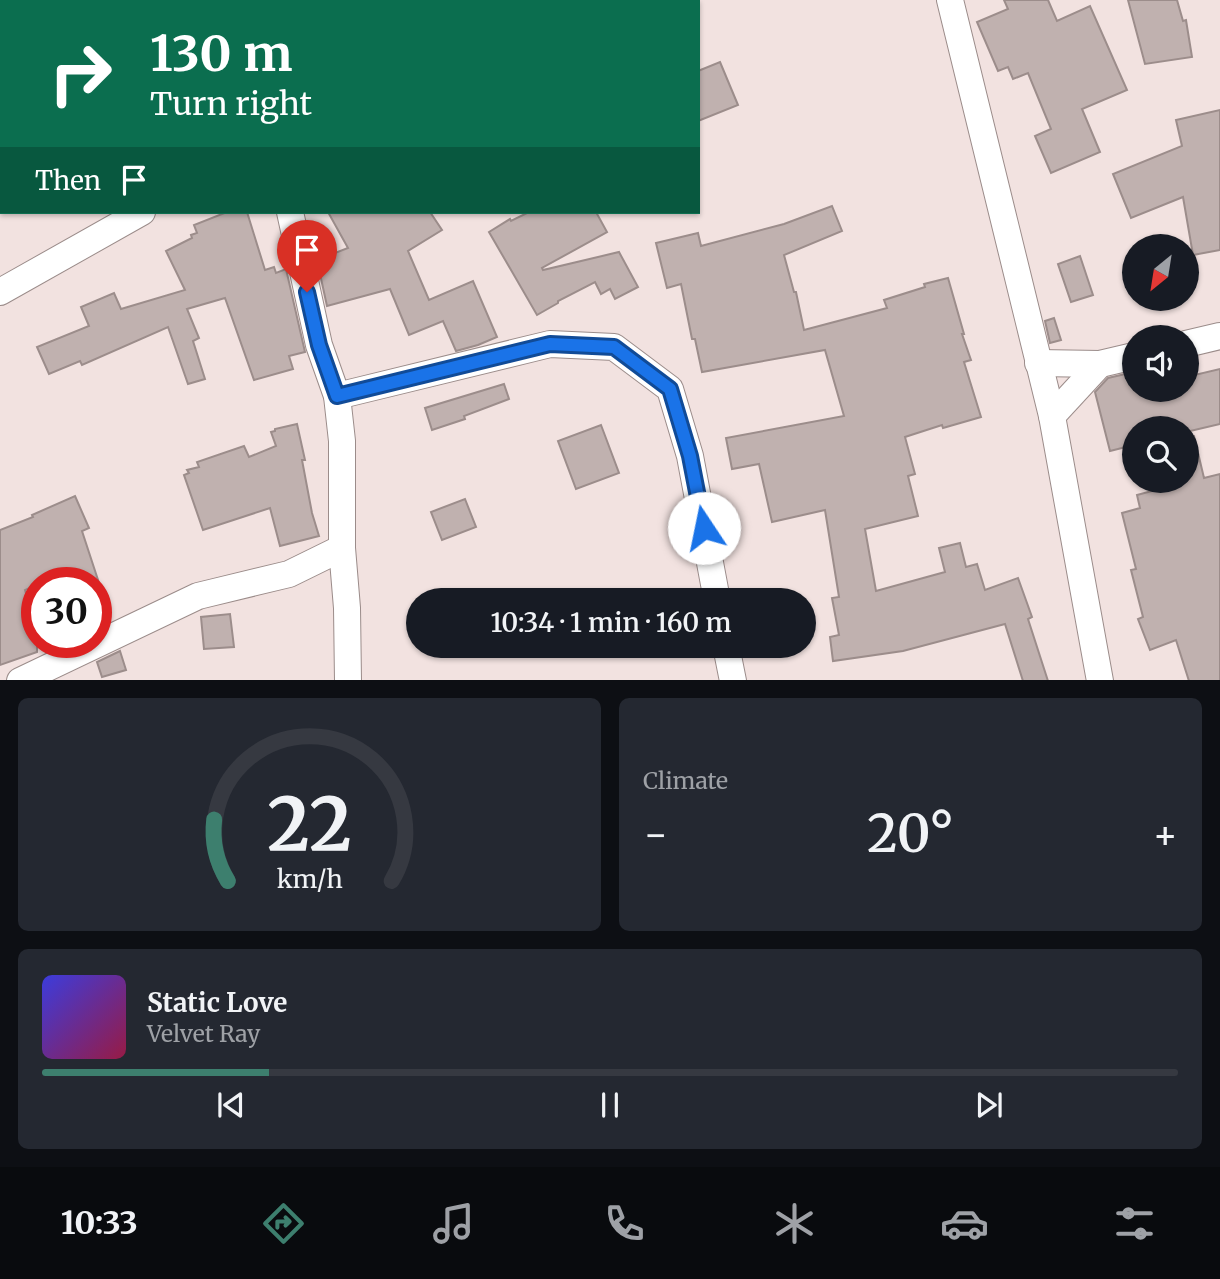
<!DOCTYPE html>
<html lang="en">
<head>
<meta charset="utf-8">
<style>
	body { margin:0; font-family:Merriweather,serif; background:#242831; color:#f1f3f6; height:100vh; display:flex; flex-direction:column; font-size:26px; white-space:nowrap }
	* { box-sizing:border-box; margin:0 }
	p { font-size:23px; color:#9ea1a6 }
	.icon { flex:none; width:38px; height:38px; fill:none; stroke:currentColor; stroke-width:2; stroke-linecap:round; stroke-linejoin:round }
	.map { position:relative; height:680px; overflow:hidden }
	.side { display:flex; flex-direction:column; gap:18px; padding:18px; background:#0d0f14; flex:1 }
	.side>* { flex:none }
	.banner { position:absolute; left:0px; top:0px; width:700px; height:214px; box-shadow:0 2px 5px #0004; background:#0b6e4f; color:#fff; overflow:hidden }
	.needle { width:46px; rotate:210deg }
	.fabs { position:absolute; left:1122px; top:234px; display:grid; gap:14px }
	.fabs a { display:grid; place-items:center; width:77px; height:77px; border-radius:50%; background:#171b24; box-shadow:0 2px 5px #0004; font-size:35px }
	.speed { position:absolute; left:21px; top:567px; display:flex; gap:14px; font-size:35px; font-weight:700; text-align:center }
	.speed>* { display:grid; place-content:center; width:91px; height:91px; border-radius:50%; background:#171b24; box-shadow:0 2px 5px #0004; line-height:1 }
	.speed .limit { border:10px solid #d22; background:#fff; color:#111 }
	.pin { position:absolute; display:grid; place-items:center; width:60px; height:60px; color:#fff; margin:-72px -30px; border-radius:50% 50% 50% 0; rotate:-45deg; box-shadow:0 0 7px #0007 }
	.pin .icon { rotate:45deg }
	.me { position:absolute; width:77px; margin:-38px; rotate:349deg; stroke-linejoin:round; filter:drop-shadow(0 0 5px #0008) }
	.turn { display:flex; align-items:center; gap:24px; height:147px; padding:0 35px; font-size:32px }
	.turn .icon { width:91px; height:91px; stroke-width:2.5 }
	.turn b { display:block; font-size:49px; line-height:60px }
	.then { display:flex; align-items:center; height:66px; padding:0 35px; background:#0003; gap:14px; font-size:26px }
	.big { font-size:52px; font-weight:600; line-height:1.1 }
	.side .tile { flex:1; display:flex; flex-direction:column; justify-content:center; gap:10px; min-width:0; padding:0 24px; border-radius:10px; background:#242831 }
	.side .dial { align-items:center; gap:0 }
	.dial svg { height:182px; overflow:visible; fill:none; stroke:#363941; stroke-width:7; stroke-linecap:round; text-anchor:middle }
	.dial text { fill:#f1f3f6; stroke:none }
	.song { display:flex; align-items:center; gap:21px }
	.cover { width:84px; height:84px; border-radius:10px; background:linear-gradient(135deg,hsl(240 70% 55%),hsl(340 70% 35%)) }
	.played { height:7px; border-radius:4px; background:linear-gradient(90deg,#3d7f6e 20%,#363941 20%) }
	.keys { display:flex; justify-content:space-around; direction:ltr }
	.heat { display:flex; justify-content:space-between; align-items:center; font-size:38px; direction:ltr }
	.side .tiles { flex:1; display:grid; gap:18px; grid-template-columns:1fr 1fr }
	.tile:last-child { grid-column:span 2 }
	.trip { position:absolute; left:406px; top:588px; width:410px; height:70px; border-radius:35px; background:#171b24; box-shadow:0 2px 5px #0004; font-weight:600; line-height:70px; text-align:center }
	.dock { display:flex; height:112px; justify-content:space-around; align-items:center; background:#090b0e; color:#9ea1a6 }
	.dock .icon { width:49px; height:49px }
	.dock .active { color:#3d7f6e }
	.dock b { font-size:32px; color:#f1f3f6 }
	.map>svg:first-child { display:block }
	.building { fill:#c0b1af; stroke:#9c8d8b; stroke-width:2 }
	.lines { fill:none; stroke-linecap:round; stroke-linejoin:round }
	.minor-casing { stroke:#9b8c8a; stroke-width:28 }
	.minor { stroke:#fff; stroke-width:26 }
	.route-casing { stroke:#114b97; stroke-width:18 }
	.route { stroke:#1a73e8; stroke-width:12 }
</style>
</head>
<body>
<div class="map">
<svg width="1220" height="681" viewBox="0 0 1220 681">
	<rect width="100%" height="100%" fill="#f2e2e0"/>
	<g class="building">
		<path d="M1004 0H1048L1057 21 1090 6 1127 90 1082 109 1100 152 1051 173 1035 136 1051 129 1028 73 1013 79 1008 67 998 71 977 22 1008 9Z"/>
		<path d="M1128 0H1177L1183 21 1186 20 1192 57 1145 64Z"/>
		<path d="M720 62 738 105 698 121V71Z"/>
		<path d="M1220 110V250L1193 255 1183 197 1131 218 1113 174 1182 146 1176 120Z"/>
		<path d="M832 206 842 231 784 255 794 292H796L804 330 887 308 884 300 925 287 924 284 948 278 964 334H962L971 360 964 362 981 417 943 428 942 425 905 437 915 474 908 476 918 516 865 529 876 591 945 572 939 548 960 543 966 567 977 564 985 590 1018 578 1032 617 1028 619 1048 681H1023L1005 624 903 651 833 661 830 637 839 635 832 598 839 597 825 510 772 522 759 464 732 469 726 438 844 416 825 350 702 372 695 339H692L681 284 667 288 656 243 698 233 701 246 784 224Z"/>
		<path d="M227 212H247L265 270 274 267 276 273 286 269 305 352 289 356 293 369 254 380 225 298 187 309 199 338 193 341 205 379 188 384 168 327 82 365 80 361 49 374 37 347 89 326 81 307 114 293 121 309 185 290 166 251 192 238 191 235 197 233 194 225Z"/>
		<path d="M328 212H430L442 230 408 251 429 300 473 281 497 337 478 345 456 351 443 321 409 335 390 289 327 306 317 260 348 248Z"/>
		<path d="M529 212H596L607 232 542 268 543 270 619 252 638 287 615 299 610 289 601 294 595 282 558 301V303L537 315 489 232 510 219 511 221Z"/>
		<path d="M1080 256 1093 295 1071 302 1058 264Z"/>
		<path d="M1054 318 1061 340 1050 343 1045 321Z"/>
		<path d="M1220 369V424L1186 432V429H1134V445L1110 451 1095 392 1108 378 1134 372V390H1186V377Z"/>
		<path d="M504 384 509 399 464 416 465 419 432 430 425 408Z"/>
		<path d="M297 424 305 460H302L312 513 319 536 280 546 270 508 203 530 184 475 189 473 187 470 199 467 197 462 244 446 249 457 276 446 271 432 275 431V429Z"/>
		<path d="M601 425 619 473 576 489 558 441Z"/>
		<path d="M1194 436 1204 478 1220 474V681H1189L1176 640 1150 650 1138 619 1143 617 1131 570 1136 569 1122 513 1140 508 1137 495 1186 482V437Z"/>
		<path d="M75 496 89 528 82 531 99 583H66L63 574 42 583H37V585L25 590 37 629V652L0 665V530L33 517 32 515Z"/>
		<path d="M465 499 476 527 442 540 431 512Z"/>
		<path d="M230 614 234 647 204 649 201 617Z"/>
		<path d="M120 651 126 670 102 677 97 662Z"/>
	</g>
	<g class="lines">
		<g class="minor-casing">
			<g id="minor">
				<path d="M950 0 1052 416 1100 681"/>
				<path d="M464 2 467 0"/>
				<path d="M290 212 319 345 337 396 342 441V548L347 608 348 681"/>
				<path d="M0 292 142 212"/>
				<path d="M1186 344 1220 336"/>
				<path d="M1038 363 1100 364 1134 356"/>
				<path d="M337 396 550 344 614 347 670 389 690 456 717 600"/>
				<path d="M1052 416 1100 364"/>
				<path d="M726 646 733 681"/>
				<path d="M20 681 198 596 289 574 342 548"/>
			</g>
		</g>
		<use href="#minor" class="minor"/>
	</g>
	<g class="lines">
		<g class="route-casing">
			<path id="route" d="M307 292 319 345 337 396 550 344 614 347 670 389 690 456 704 528"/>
		</g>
		<use href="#route" class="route"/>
	</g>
</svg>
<div class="fabs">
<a><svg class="needle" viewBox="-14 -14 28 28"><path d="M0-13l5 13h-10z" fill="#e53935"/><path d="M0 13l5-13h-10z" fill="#9ea1a6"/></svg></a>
<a><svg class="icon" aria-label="sound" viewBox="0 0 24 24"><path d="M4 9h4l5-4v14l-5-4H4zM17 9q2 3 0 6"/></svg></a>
<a><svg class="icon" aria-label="search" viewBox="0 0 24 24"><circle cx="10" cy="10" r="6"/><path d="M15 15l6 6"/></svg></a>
</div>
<div class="speed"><div class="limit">30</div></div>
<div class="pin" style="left:307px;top:292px;background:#d93025"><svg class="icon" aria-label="arrive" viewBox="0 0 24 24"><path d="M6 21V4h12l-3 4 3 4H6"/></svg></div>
<svg class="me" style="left:704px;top:528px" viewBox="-20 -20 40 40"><circle r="19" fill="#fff"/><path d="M0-13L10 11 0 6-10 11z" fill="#1a73e8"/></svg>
<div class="trip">10:34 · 1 min · 160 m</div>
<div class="banner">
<div class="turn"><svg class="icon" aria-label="right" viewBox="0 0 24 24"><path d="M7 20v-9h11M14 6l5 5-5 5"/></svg><div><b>130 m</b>Turn right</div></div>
<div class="then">Then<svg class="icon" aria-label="arrive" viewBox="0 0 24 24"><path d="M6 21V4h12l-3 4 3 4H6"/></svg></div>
</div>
</div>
<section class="side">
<div class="tiles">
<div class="tile dial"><svg viewBox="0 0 100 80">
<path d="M14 69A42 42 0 1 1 86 69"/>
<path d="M14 69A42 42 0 0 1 8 42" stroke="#3d7f6e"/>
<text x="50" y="56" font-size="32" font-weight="700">22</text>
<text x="50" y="72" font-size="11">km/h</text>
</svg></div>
<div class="tile"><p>Climate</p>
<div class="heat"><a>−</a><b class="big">20°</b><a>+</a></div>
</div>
<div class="tile">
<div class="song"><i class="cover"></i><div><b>Static Love</b><p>Velvet Ray</p></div></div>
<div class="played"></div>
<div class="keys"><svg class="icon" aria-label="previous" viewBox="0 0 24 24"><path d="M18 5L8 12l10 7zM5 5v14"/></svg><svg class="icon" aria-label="pause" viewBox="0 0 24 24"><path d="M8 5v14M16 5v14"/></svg><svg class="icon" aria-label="next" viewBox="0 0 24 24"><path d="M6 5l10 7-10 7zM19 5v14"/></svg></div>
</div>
</div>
</section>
<nav class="dock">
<b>10:33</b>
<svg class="icon active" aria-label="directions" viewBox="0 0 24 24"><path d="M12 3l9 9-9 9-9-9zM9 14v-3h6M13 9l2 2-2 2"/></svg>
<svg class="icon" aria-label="music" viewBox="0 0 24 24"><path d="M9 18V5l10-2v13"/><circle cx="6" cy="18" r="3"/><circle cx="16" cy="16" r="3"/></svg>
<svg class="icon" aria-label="phone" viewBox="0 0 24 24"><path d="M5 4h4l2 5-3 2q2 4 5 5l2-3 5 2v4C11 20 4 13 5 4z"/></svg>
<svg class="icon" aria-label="climate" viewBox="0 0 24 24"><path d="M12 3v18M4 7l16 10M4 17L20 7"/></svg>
<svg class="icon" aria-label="car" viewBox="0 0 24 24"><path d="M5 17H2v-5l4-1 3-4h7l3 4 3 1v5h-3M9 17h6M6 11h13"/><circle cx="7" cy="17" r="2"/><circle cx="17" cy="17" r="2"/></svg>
<svg class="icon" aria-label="filters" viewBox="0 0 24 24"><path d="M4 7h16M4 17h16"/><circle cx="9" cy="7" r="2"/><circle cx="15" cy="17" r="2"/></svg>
</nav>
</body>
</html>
